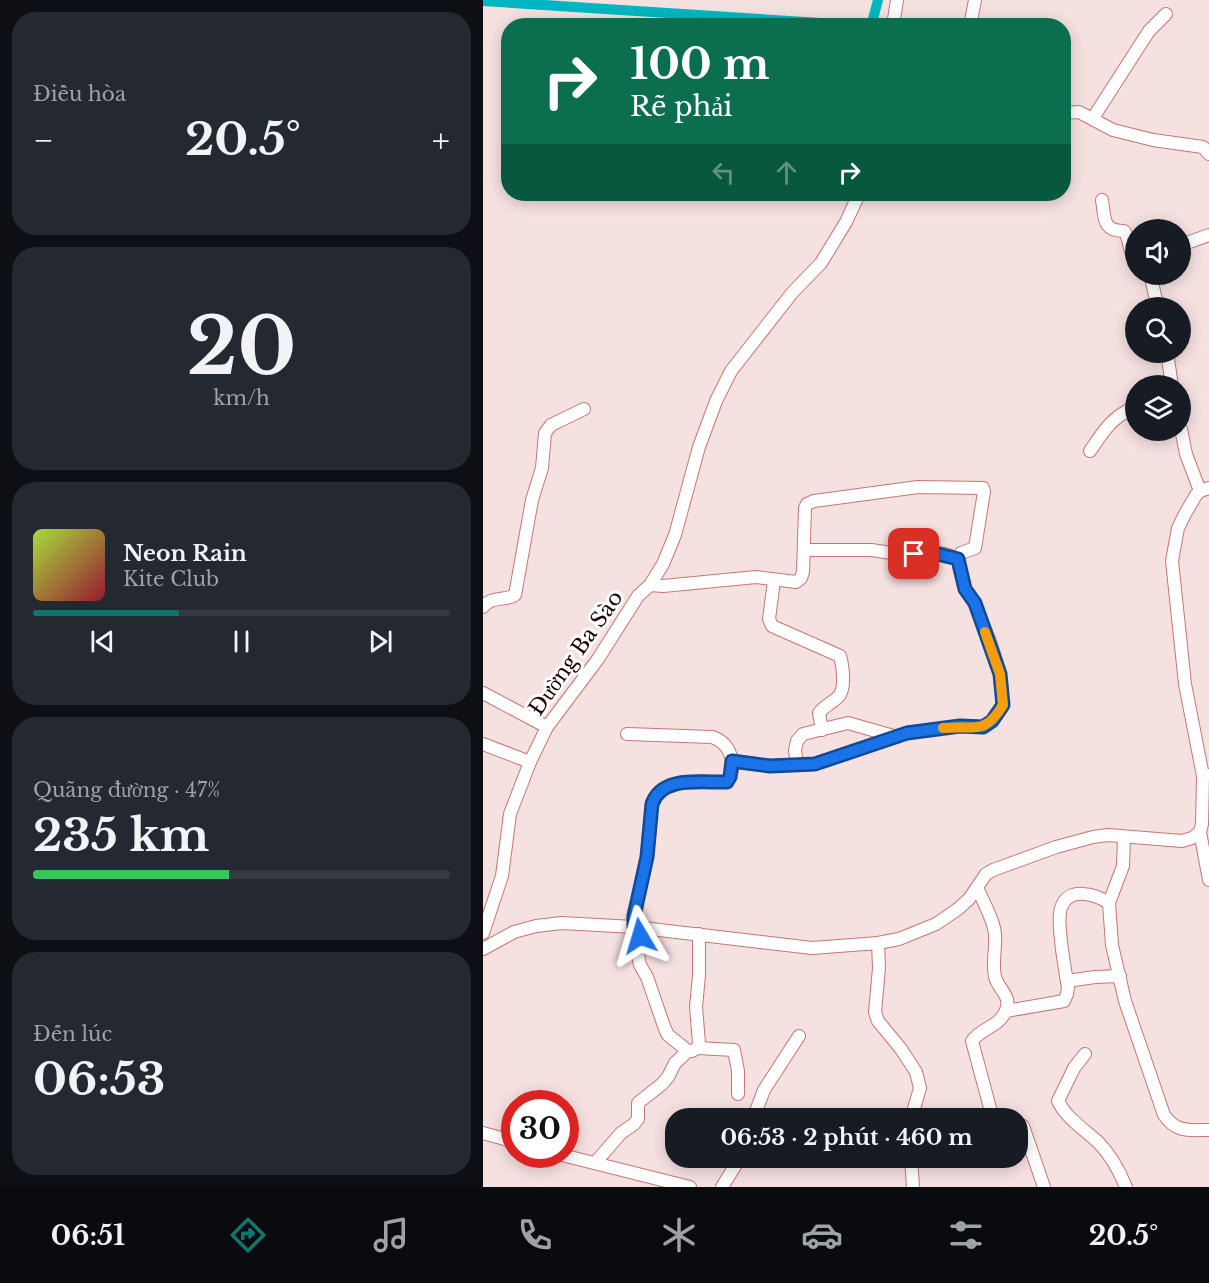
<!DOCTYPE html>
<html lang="vi">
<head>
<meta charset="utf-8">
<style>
	body { margin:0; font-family:"Libre Baskerville",serif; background:#242831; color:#f1f3f6; height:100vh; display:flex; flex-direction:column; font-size:22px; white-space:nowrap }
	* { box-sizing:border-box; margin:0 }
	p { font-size:20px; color:#9ea1a6 }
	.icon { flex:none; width:33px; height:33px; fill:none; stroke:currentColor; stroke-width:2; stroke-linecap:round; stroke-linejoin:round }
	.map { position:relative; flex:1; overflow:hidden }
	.details { display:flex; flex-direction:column; gap:12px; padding:12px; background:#0d0f14; width:483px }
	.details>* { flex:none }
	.banner { position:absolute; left:18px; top:18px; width:570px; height:183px; border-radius:24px; box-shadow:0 3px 15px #0003; background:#0b6e4f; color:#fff; overflow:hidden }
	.fabs { position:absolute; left:642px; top:219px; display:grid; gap:12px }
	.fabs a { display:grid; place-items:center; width:66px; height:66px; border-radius:50%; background:#171b24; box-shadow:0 3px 15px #0003; font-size:30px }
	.speed { position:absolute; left:18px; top:1090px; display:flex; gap:12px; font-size:30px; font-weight:700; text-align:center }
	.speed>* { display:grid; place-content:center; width:78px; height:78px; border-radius:50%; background:#171b24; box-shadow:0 3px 15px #0003; line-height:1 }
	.speed .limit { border:9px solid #d22; background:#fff; color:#111 }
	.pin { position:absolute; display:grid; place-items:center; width:51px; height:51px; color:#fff; margin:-26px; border-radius:12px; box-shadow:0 3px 9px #0006 }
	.me { position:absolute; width:66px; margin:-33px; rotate:353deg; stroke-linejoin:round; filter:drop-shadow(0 0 4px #0008) }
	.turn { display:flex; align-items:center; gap:21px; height:126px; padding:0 30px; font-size:27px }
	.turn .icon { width:78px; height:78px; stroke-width:2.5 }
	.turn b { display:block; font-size:42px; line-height:51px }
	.lanes { display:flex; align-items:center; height:57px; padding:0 30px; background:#0003; justify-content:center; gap:30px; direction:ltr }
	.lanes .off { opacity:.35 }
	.big { font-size:45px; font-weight:700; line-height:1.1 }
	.details .tile { flex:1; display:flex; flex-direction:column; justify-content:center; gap:9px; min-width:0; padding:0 21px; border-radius:24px; background:#242831 }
	.details .dial { align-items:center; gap:0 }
	.dial b { font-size:78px; line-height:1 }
	.song { display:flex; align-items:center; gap:18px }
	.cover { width:72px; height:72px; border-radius:9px; background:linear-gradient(135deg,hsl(80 70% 55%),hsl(350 70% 35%)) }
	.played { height:6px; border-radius:3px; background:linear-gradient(90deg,#0f766e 35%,#363941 35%) }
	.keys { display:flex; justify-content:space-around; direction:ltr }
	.heat { display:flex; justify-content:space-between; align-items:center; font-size:33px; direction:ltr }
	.charge { height:9px; border-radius:4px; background:linear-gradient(90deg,#34c759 47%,#363941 0) }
	.trip { position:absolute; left:182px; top:1108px; width:363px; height:60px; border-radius:24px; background:#171b24; box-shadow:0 3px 15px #0003; font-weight:700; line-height:60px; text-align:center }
	.menu { display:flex; height:96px; justify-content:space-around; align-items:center; background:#090b0e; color:#9ea1a6 }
	.menu .icon { width:42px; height:42px }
	.menu .selected { color:#0f766e }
	.menu b { font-size:27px; color:#f1f3f6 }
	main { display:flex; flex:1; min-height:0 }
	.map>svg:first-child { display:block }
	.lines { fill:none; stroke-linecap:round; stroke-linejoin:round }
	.canal { stroke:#00b7c1; stroke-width:10 }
	.street-casing { stroke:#c97573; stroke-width:14 }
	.street { stroke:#fff; stroke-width:12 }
	.route-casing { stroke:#114b97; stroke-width:15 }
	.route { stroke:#1a73e8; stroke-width:10 }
	.slow { stroke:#f59e0b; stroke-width:10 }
	.labels { text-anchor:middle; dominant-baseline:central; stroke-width:6; stroke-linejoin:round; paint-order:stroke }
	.street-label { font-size:21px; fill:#1d0203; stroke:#fff }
</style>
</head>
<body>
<main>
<section class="details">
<div class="tile"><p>Điều hòa</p>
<div class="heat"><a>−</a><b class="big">20.5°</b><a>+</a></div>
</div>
<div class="tile dial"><b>20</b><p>km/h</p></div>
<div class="tile">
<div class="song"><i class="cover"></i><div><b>Neon Rain</b><p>Kite Club</p></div></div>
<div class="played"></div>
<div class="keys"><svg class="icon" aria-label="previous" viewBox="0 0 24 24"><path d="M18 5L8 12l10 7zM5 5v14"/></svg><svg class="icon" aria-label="pause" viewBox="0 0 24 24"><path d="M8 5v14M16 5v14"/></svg><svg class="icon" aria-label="next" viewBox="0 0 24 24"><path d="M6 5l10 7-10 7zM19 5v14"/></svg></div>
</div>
<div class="tile"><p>Quãng đường · 47%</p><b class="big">235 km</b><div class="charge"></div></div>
<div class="tile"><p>Đến lúc</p><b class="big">06:53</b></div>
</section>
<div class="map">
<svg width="726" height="1187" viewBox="0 0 726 1187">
	<rect width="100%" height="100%" fill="#f5e1e0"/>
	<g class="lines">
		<path class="canal" d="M0 1 353 24 389 23 395 0"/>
		<g class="street-casing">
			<g id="street">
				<path d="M410 26 414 0"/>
				<path d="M487 26 492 0"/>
				<path d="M580 113 596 112 630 130 670 140 720 147 726 154"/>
				<path d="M610 118 666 31 683 14"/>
				<path d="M619 200C622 218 619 231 641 231 648 240 645 252 652 259"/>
				<path d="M698 245 726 235"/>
				<path d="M667 274 675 308"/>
				<path d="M684 352 689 386"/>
				<path d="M698 429 703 454 717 491"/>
				<path d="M607 451C621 430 629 417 652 407"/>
				<path d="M321 550H388L423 555 447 552 462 554 475 559"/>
				<path d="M291 581 286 619 289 626 357 656C360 666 363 690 355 697 349 703 341 706 336 713L339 730"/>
				<path d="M167 585 180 586 273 577 313 582 318 578 320 572 322 508 324 504 331 501 435 487 500 488 501 492 492 548 478 553 475 559 477 571 482 589 492 604 508 644 517 674 520 705 509 721 500 727 477 726 424 733 331 764 287 766 249 761"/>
				<path d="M0 607C8 596 22 601 32 595L49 500 59 468 62 433 68 425 101 409"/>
				<path d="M0 693 64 727"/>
				<path d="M144 734 229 737C248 743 255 766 244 782 219 783 179 774 169 804L164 857 151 916V927L157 936 158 945 155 955 157 965 164 977 182 1029 185 1035 205 1051H209L215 1048 216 1043 213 1007 216 975V934"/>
				<path d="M0 744 47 762"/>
				<path d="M314 765 312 750 314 741 320 734 365 723 414 737"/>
				<path d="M720 776 702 684 689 561 695 528 702 514 713 495 717 491 726 488"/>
				<path d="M717 832 726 880"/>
				<path d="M641 837 640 866 626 903 629 945 642 1001 681 1115C694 1133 705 1130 726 1130"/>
				<path d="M494 887C499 900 512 922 512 935 513 949 509 963 512 977 515 989 529 996 523 1010 518 1026 498 1028 489 1041L510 1119"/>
				<path d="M0 933 19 876 27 814 47 762 64 727 115 659 155 596 167 585 180 564 192 535 216 447 233 401 248 371 309 293 338 263 363 222 376 194"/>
				<path d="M395 943 396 968 392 1012 395 1021 418 1049 433 1072 437 1088 428 1119"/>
				<path d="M0 949 31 932 53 926 79 923 151 927 329 948 395 943 416 939 453 924 475 909 486 899 503 874 510 870 573 847 610 837 625 835 699 841 709 838 717 832 719 824 720 776 726 775"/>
				<path d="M584 981 612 977 637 976"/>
				<path d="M523 1011 581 1001 584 994 585 987C582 970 573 922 578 908 585 886 612 894 626 903"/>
				<path d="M215 1048 251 1050 255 1071V1094"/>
				<path d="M602 1054 591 1068 575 1101C583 1118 602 1130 615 1142 628 1155 636 1170 643 1187"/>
				<path d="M270 1119 281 1090 316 1036"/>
				<path d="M534 1123 540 1126 561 1187"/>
				<path d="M0 1133 32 1142"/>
				<path d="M79 1155 207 1187"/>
				<path d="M428 1158 430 1187"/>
				<path d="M112 1163 138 1133 151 1124 155 1119V1103L179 1084 185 1077 192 1063 205 1051"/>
				<path d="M239 1187 257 1158"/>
			</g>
		</g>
		<use href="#street" class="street"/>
	</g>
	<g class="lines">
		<g class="route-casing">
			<path id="route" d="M157 936 151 927V916L164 857 169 804C179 775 219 783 244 782L247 777 249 761 287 766 332 764 424 733 477 726 500 727 509 721 520 705 517 674 492 603 482 589 475 559 447 552 431 554"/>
		</g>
		<use href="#route" class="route"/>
		<path class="slow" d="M460 728C490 725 502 736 520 705L517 674 502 632"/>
	</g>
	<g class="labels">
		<g class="street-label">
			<text transform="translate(93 653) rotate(-55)">Đường Ba Sào</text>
		</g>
	</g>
</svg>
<div class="fabs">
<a><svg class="icon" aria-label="sound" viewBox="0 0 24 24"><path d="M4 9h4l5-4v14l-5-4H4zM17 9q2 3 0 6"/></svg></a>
<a><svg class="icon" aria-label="search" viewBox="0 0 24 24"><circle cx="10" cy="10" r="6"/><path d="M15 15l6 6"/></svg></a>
<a><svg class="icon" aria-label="layers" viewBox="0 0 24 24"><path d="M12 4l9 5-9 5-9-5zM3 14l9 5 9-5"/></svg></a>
</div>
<div class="speed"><div class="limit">30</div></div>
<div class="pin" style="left:431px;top:554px;background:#d93025"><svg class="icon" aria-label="arrive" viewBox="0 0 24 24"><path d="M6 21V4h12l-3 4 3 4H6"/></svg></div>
<svg class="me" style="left:157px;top:936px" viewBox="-20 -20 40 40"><path d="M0-17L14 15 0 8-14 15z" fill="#1a73e8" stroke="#fff" stroke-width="4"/></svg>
<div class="trip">06:53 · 2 phút · 460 m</div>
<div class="banner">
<div class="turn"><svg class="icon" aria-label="right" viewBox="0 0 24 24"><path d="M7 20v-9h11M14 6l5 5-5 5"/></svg><div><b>100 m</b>Rẽ phải</div></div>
<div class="lanes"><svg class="icon off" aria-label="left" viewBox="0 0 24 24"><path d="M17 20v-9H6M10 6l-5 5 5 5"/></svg><svg class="icon off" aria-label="ahead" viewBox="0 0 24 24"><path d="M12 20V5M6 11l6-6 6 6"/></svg><svg class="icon" aria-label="right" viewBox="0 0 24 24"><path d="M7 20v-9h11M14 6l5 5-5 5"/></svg></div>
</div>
</div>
</main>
<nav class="menu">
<b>06:51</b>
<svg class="icon selected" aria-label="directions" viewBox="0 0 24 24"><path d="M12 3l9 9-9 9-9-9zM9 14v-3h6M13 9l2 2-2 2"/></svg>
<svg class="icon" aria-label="music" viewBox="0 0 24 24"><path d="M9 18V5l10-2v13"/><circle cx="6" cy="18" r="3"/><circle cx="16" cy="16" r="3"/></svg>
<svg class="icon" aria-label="phone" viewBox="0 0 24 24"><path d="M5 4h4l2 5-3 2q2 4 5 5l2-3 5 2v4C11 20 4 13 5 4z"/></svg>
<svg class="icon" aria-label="climate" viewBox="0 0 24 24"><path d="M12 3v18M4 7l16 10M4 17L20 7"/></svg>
<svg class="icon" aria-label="car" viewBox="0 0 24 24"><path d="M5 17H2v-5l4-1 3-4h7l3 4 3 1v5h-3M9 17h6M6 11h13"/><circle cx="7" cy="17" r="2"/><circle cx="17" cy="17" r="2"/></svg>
<svg class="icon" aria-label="filters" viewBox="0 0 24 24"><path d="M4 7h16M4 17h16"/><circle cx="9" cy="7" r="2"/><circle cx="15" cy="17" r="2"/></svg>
<b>20.5°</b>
</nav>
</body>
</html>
